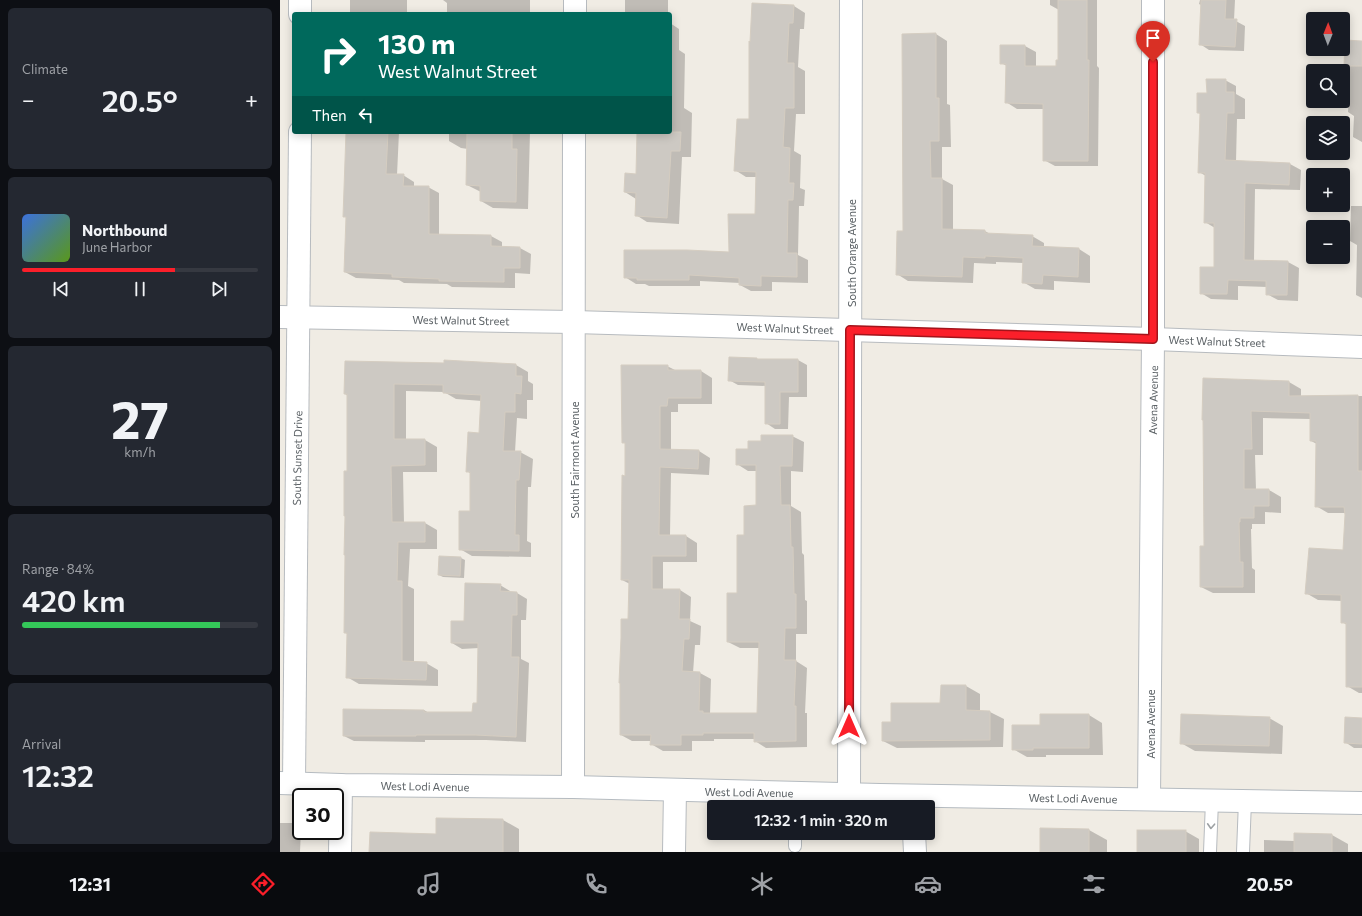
<!DOCTYPE html>
<html lang="en">
<head>
<meta charset="utf-8">
<style>
	body { margin:0; font-family:Commissioner,sans-serif; background:#242831; color:#f1f3f6; height:100vh; display:flex; flex-direction:column; font-size:15px; white-space:nowrap }
	* { box-sizing:border-box; margin:0 }
	p { font-size:13px; color:#9ea1a6 }
	.icon { flex:none; width:22px; height:22px; fill:none; stroke:currentColor; stroke-width:2; stroke-linecap:round; stroke-linejoin:round }
	.map { position:relative; flex:1; overflow:hidden }
	.drawer { display:flex; flex-direction:column; gap:8px; padding:8px; background:#0d0f14; width:280px }
	.drawer>* { flex:none }
	.banner { position:absolute; left:12px; top:12px; width:380px; height:122px; border-radius:4px; box-shadow:0 2px 10px #0003; background:#00695c; color:#fff; overflow:hidden }
	.needle { width:26px; rotate:1deg }
	.buttons { position:absolute; left:1026px; top:12px; display:grid; gap:8px }
	.buttons a { display:grid; place-items:center; width:44px; height:44px; border-radius:4px; background:#171b24; box-shadow:0 2px 10px #0003; font-size:20px }
	.speed { position:absolute; left:12px; top:788px; display:flex; gap:8px; font-size:20px; font-weight:700; text-align:center }
	.speed>* { display:grid; place-content:center; width:52px; height:52px; border-radius:50%; background:#171b24; box-shadow:0 2px 10px #0003; line-height:1 }
	.speed .limit { border:2px solid #111; border-radius:6px; background:#fff; color:#111 }
	.pin { position:absolute; display:grid; place-items:center; width:34px; height:34px; color:#fff; margin:-41px -17px; border-radius:50% 50% 50% 0; rotate:-45deg; box-shadow:0 0 4px #0007 }
	.pin .icon { rotate:45deg }
	.me { position:absolute; width:44px; margin:-22px; rotate:0deg; stroke-linejoin:round; filter:drop-shadow(0 0 3px #0008) }
	.turn { display:flex; align-items:center; gap:14px; height:84px; padding:0 20px; font-size:18px }
	.turn .icon { width:52px; height:52px; stroke-width:2.5 }
	.turn b { display:block; font-size:28px; line-height:34px }
	.then { display:flex; align-items:center; height:38px; padding:0 20px; background:#0003; gap:8px; font-size:15px }
	.big { font-size:30px; font-weight:600; line-height:1.1 }
	.drawer .card { flex:1; display:flex; flex-direction:column; justify-content:center; gap:6px; min-width:0; padding:0 14px; border-radius:6px; background:#242831 }
	.drawer .dial { align-items:center; gap:0 }
	.dial b { font-size:52px; line-height:1 }
	.song { display:flex; align-items:center; gap:12px }
	.cover { width:48px; height:48px; border-radius:6px; background:linear-gradient(135deg,hsl(220 70% 55%),hsl(90 70% 35%)) }
	.played { height:4px; border-radius:2px; background:linear-gradient(90deg,#fb1f2a 65%,#363941 65%) }
	.keys { display:flex; justify-content:space-around; direction:ltr }
	.heat { display:flex; justify-content:space-between; align-items:center; font-size:22px; direction:ltr }
	.charge { height:6px; border-radius:3px; background:linear-gradient(90deg,#34c759 84%,#363941 0) }
	.trip { position:absolute; left:427px; top:800px; width:228px; height:40px; border-radius:4px; background:#171b24; box-shadow:0 2px 10px #0003; font-weight:600; line-height:40px; text-align:center }
	.tab-bar { display:flex; height:64px; justify-content:space-around; align-items:center; background:#090b0e; color:#9ea1a6 }
	.tab-bar .icon { width:28px; height:28px }
	.tab-bar .on { color:#fb1f2a }
	.tab-bar b { font-size:18px; color:#f1f3f6 }
	main { display:flex; flex:1; min-height:0 }
	.map>svg:first-child { display:block }
	.shadow { fill:#0003 }
	.building { fill:#cdc9c3; stroke:#d5cdc1 }
	.lines { fill:none; stroke-linecap:round; stroke-linejoin:round }
	.lane-casing { stroke:#b7bbbf; stroke-width:14 }
	.street-casing { stroke:#b7bbbf; stroke-width:24 }
	.secondary-casing { stroke:#b5bbc0; stroke-width:24 }
	.lane { stroke:#fff; stroke-width:12 }
	.street { stroke:#fff; stroke-width:22 }
	.secondary { stroke:#fff; stroke-width:22 }
	.oneway { stroke:#9da1a3 }
	.route-casing { stroke:#a3141b; stroke-width:10 }
	.route { stroke:#fb1f2a; stroke-width:7 }
	.labels { text-anchor:middle; dominant-baseline:central; stroke-width:4; stroke-linejoin:round; paint-order:stroke }
	.street-label { font-size:11px; fill:#5c6266; stroke:#fff }
</style>
</head>
<body>
<main>
<section class="drawer">
<div class="card"><p>Climate</p>
<div class="heat"><a>−</a><b class="big">20.5°</b><a>+</a></div>
</div>
<div class="card">
<div class="song"><i class="cover"></i><div><b>Northbound</b><p>June Harbor</p></div></div>
<div class="played"></div>
<div class="keys"><svg class="icon" aria-label="previous" viewBox="0 0 24 24"><path d="M18 5L8 12l10 7zM5 5v14"/></svg><svg class="icon" aria-label="pause" viewBox="0 0 24 24"><path d="M8 5v14M16 5v14"/></svg><svg class="icon" aria-label="next" viewBox="0 0 24 24"><path d="M6 5l10 7-10 7zM19 5v14"/></svg></div>
</div>
<div class="card dial"><b>27</b><p>km/h</p></div>
<div class="card"><p>Range · 84%</p><b class="big">420 km</b><div class="charge"></div></div>
<div class="card"><p>Arrival</p><b class="big">12:32</b></div>
</section>
<div class="map">
<svg width="1082" height="852" viewBox="0 0 1082 852">
	<rect width="100%" height="100%" fill="#f0ece4"/>
	<g class="shadow">
		<rect x="70" y="0" width="57" height="14"/>
		<path d="M163 0H250V14H167V3Z"/>
		<rect x="345" y="0" width="43" height="14"/>
		<path d="M770 0H817V66L819 68 818 166H775L764 160V109H737L726 102 727 66 721 63V46H745L756 52V67H777L779 61V10L770 5Z"/>
		<path d="M920 0H955L954 20 965 26 964 51 929 50 920 44 921 5 919 4Z"/>
		<path d="M514 6 525 13 524 29H520L518 67 525 71V114H516L514 151 521 155 520 188 525 190 524 206H519L518 255 528 260V283L492 282V291H471L460 285V283L420 281V286H369L365 284H356L345 277 450 253 476 215V177H466L455 170 470 120Z"/>
		<path d="M390 23 399 29V50L405 54 404 108 412 113 411 157H402L399 224 367 222 356 215V199L345 192 357 175 358 132H390Z"/>
		<path d="M656 34 667 41V104L670 105 671 147H662V179L673 185V230L705 231 710 234 752 236 764 243V248L799 249 810 256V283L774 281V290L755 289 743 282 744 263 716 262V264L694 263 693 283 628 281 617 274Z"/>
		<path d="M1066 41 1082 42V142L1073 137 1074 116 1068 112 1069 98 1063 97V77H1064Z"/>
		<path d="M1028 75H1033V93L1027 90Z"/>
		<path d="M945 80 956 86V94L965 99V119H957L956 162 1010 164 1021 170 1020 190 975 189 974 261 1008 262 1019 268 1018 301 998 300 987 294V287L958 286V300L931 299 921 293 935 268V228L925 222 926 176 919 172 921 114 918 113 928 94Z"/>
		<path d="M67 132H119L117 175H123L134 182V187H148L159 193V235L211 236 222 242V248H240L251 254 250 274 235 273V288L172 287 167 284 124 283 119 280 76 278 65 272 67 218 64 216Z"/>
		<path d="M169 132H250L248 209 213 208 201 201V192L187 185 188 149 181 148 169 141Z"/>
		<path d="M1071 206H1082V298L1076 295 1077 245 1070 241Z"/>
		<path d="M477 359 518 360 527 365V397H509L508 429H495L486 423V386L458 385 449 380Z"/>
		<path d="M66 362 236 365 248 372V381L253 384V400H247V419L237 418 235 452H240L253 459 251 487H248L247 541 251 543V557L192 556 180 549 191 512V474L187 471 200 434 202 401 176 399 164 392 126 391V440H145L157 447V472H123L124 523H145L157 530V549H130L128 586 134 589V663H146L158 670V686L79 684 67 677 68 634 65 633 68 472V396L65 394Z"/>
		<path d="M387 366 397 371H421L432 378V404H398V412H391V450L419 451 430 458 429 475 391 473 390 536H406L417 543V562H383V590H400L411 597 410 621 421 626 420 645H415L413 673H420L431 679 430 714H478L480 648H460L448 642 458 594 465 536 477 506V471H468L457 464 469 450 482 442 512 436 524 442 523 472 511 471V506L521 512 522 553 524 555 525 600 527 601V634H516V661L527 668 525 713H527V747L486 748 475 741V739H434V741H412V751H383L371 744V741H352L341 735 349 620 350 584 342 580 346 477V444L343 442Z"/>
		<path d="M1009 382 1021 389V397L1082 396V693H1079L1067 686V625L1062 622V601L1038 600 1026 593 1064 551 1066 513H1048L1036 506 1037 444 1031 441V419L983 418V455H975L976 490H989L1001 497V513L985 512V524H972V529H971L972 568 975 570V593H933L921 587 925 547 924 420Z"/>
		<path d="M181 558 185 560 184 578 163 577 159 575Z"/>
		<path d="M220 585 230 591V593H237L247 599 246 620H241V659L249 663 246 742 206 740H145V742L74 741 64 736V710H144L149 713 193 712 198 704 199 648 182 649 172 643 185 622Z"/>
		<path d="M686 686 700 694V711L710 712 724 719 723 747 617 748 603 741 662 704Z"/>
		<path d="M809 715 822 723 823 755H766V757H747L733 749 761 726Z"/>
		<path d="M989 718 1003 726 1002 754 915 751 901 743Z"/>
		<path d="M1082 719V748H1074L1065 742Z"/>
		<path d="M157 819 223 820 239 829V852H90L157 835Z"/>
		<path d="M0 823H12L21 829 20 852H0Z"/>
		<path d="M761 829 809 830 827 840V852H761Z"/>
		<path d="M905 831 919 839V852H858Z"/>
		<path d="M1052 835 1068 844V852H984V840L1015 841Z"/>
	</g>
	<g class="building">
		<path d="M778 0H807V60H809L808 161H763V104L725 103 726 64H720V45H745V66H776V60H778Z"/>
		<path d="M921 0H946L945 19H957L955 47 919 45Z"/>
		<path d="M472 3 514 5 513 23H509L507 63H514V108H505L503 147 510 148 509 183H514L513 200H508L507 253H517V277L481 276V286L459 285V278L409 275V280H357V278H344V250H407L449 252 448 214H475L476 172 454 171 457 119H469V41L470 42Z"/>
		<path d="M656 33V98H659V141H650L651 178H662V229L705 230V233L753 235 752 246 799 248 798 277 763 275 762 284 742 283 743 258 705 256V258L683 257 682 277 616 275 617 231H623L622 34Z"/>
		<path d="M1065 40 1082 41V66H1064Z"/>
		<path d="M926 79H946V92H954V113H947L945 160 1010 163 1009 185 965 183 964 260 1008 261 1007 295H986V281L948 280 947 294H920V267H934V223H924L925 173H918L920 113H917V93H927Z"/>
		<path d="M66 132H108L106 174H124L123 186H149V234L211 235V246L240 247V268H224V282L159 281V279L112 277V274L64 272 66 217H63Z"/>
		<path d="M187 132H232V149H237L236 202 200 201V186L186 185Z"/>
		<path d="M357 132H401L400 151H391L387 218 355 216 356 193 344 192 345 173 356 174Z"/>
		<path d="M449 357 477 358V359H518V392H500V424H485V382L448 381Z"/>
		<path d="M164 360 236 364V376H242L241 394 235 393V412H225L223 451H241L239 480H236L235 535H239V551L179 550V511H190V472H186L188 432 199 433 201 395 163 393V385L114 384V439H145V465L111 466 112 522H145V542H118L117 581H122V661L147 662 146 680 66 678 67 633H64L65 555H64L65 516H64V471H67V394H64L65 361 164 363Z"/>
		<path d="M341 365H388V370H421V398H388L387 406H380V449L419 450 418 469 380 467 379 535H406V556H372V589H400L399 619H410L409 639H404L402 671 420 672 419 711H423V713H477L479 642H447V593H457V535H464V506L476 505V465H456V449H468V441H481V435H513L512 466H500L501 505H510L511 547H513L514 594H516V628H505L504 660H516L514 706H516V741L474 742V733H423V735H401V745H370L371 735H340V683H339L341 638V619H348L349 580H341L342 475 345 476V443H342Z"/>
		<path d="M923 378 1009 381V396L1078 395V471H1082V687H1066V623H1061V595L1025 594 1029 548 1063 550 1065 515 1064 507H1035L1036 441H1030V413L971 411 972 449H964V489H989V506H974V518H960V522H959L960 562H963V587H920V546H924L923 420H922Z"/>
		<path d="M159 556 181 557 180 576 158 575Z"/>
		<path d="M185 583 221 584 220 591 237 592V615H232L231 657H239L236 737 195 735H136V736H63V709L144 710V712H192L193 703H197L198 643H171V621H184Z"/>
		<path d="M661 685H686V710L710 711V740L602 741V722H611V703H660Z"/>
		<path d="M760 714H809V748H753V750H732V725H760Z"/>
		<path d="M901 714 990 717 989 746 900 744Z"/>
		<path d="M1065 717 1082 718V744L1064 743Z"/>
		<path d="M156 818 223 819V852H89L90 832 156 834Z"/>
		<path d="M760 828 809 829V852H760Z"/>
		<rect x="857" y="830" width="49" height="22"/>
		<path d="M1014 833 1052 834V852H1014Z"/>
	</g>
	<g class="lines">
		<g class="lane-casing">
			<g id="lane">
				<path d="M515 846V833"/>
				<path d="M930 852 932 801"/>
				<path d="M963 852 965 801"/>
			</g>
		</g>
		<g class="street-casing">
			<g id="street">
				<path d="M20 14V0"/>
				<path d="M295 14V0"/>
				<path d="M0 317 294 322 873 339 1082 347"/>
				<path d="M14 783 20 132"/>
				<path d="M293 787 294 132"/>
				<path d="M569 794 571 0"/>
				<path d="M869 799 873 339V0"/>
				<path d="M634 833 635 852"/>
				<path d="M60 852 61 785"/>
				<path d="M394 852 395 790"/>
			</g>
		</g>
		<g class="secondary-casing">
			<path id="secondary" d="M0 783 61 785 293 787 600 795 1082 803"/>
		</g>
		<use href="#lane" class="lane"/>
		<use href="#street" class="street"/>
		<use href="#secondary" class="secondary"/>
	</g>
	<defs><path id="oneway-chevron" d="M-2-3.5L2.5 0L-2 3.5" fill="none" stroke-width="1.6" stroke-linecap="round" stroke-linejoin="round"/></defs>
	<use class="oneway" href="#oneway-chevron" transform="translate(931 826) rotate(93)"/>
	<g class="lines">
		<g class="route-casing">
			<path id="route" d="M569 726 570 330 873 339V62"/>
		</g>
		<use href="#route" class="route"/>
	</g>
	<g class="labels">
		<g class="street-label">
			<text transform="translate(571 253) rotate(-90)">South Orange Avenue</text>
			<text transform="translate(181 320) rotate(1)">West Walnut Street</text>
			<text transform="translate(505 328) rotate(2)">West Walnut Street</text>
			<text transform="translate(937 341) rotate(2)">West Walnut Street</text>
			<text transform="translate(873 400) rotate(-89)">Avena Avenue</text>
			<text transform="translate(17 458) rotate(-89)">South Sunset Drive</text>
			<text transform="translate(294 460) rotate(-90)">South Fairmont Avenue</text>
			<text transform="translate(870 724) rotate(-90)">Avena Avenue</text>
			<text transform="translate(145 786) rotate(1)">West Lodi Avenue</text>
			<text transform="translate(469 792) rotate(1)">West Lodi Avenue</text>
			<text transform="translate(793 798) rotate(1)">West Lodi Avenue</text>
		</g>
	</g>
</svg>
<div class="buttons">
<a><svg class="needle" viewBox="-14 -14 28 28"><path d="M0-13l5 13h-10z" fill="#e53935"/><path d="M0 13l5-13h-10z" fill="#9ea1a6"/></svg></a>
<a><svg class="icon" aria-label="search" viewBox="0 0 24 24"><circle cx="10" cy="10" r="6"/><path d="M15 15l6 6"/></svg></a>
<a><svg class="icon" aria-label="layers" viewBox="0 0 24 24"><path d="M12 4l9 5-9 5-9-5zM3 14l9 5 9-5"/></svg></a>
<a>+</a>
<a>−</a>
</div>
<div class="speed"><div class="limit">30</div></div>
<div class="pin" style="left:873px;top:62px;background:#d93025"><svg class="icon" aria-label="arrive" viewBox="0 0 24 24"><path d="M6 21V4h12l-3 4 3 4H6"/></svg></div>
<svg class="me" style="left:569px;top:726px" viewBox="-20 -20 40 40"><path d="M0-17L14 15 0 8-14 15z" fill="#fb1f2a" stroke="#fff" stroke-width="4"/></svg>
<div class="trip">12:32 · 1 min · 320 m</div>
<div class="banner">
<div class="turn"><svg class="icon" aria-label="right" viewBox="0 0 24 24"><path d="M7 20v-9h11M14 6l5 5-5 5"/></svg><div><b>130 m</b>West Walnut Street</div></div>
<div class="then">Then<svg class="icon" aria-label="left" viewBox="0 0 24 24"><path d="M17 20v-9H6M10 6l-5 5 5 5"/></svg></div>
</div>
</div>
</main>
<nav class="tab-bar">
<b>12:31</b>
<svg class="icon on" aria-label="directions" viewBox="0 0 24 24"><path d="M12 3l9 9-9 9-9-9zM9 14v-3h6M13 9l2 2-2 2"/></svg>
<svg class="icon" aria-label="music" viewBox="0 0 24 24"><path d="M9 18V5l10-2v13"/><circle cx="6" cy="18" r="3"/><circle cx="16" cy="16" r="3"/></svg>
<svg class="icon" aria-label="phone" viewBox="0 0 24 24"><path d="M5 4h4l2 5-3 2q2 4 5 5l2-3 5 2v4C11 20 4 13 5 4z"/></svg>
<svg class="icon" aria-label="climate" viewBox="0 0 24 24"><path d="M12 3v18M4 7l16 10M4 17L20 7"/></svg>
<svg class="icon" aria-label="car" viewBox="0 0 24 24"><path d="M5 17H2v-5l4-1 3-4h7l3 4 3 1v5h-3M9 17h6M6 11h13"/><circle cx="7" cy="17" r="2"/><circle cx="17" cy="17" r="2"/></svg>
<svg class="icon" aria-label="filters" viewBox="0 0 24 24"><path d="M4 7h16M4 17h16"/><circle cx="9" cy="7" r="2"/><circle cx="15" cy="17" r="2"/></svg>
<b>20.5°</b>
</nav>
</body>
</html>
